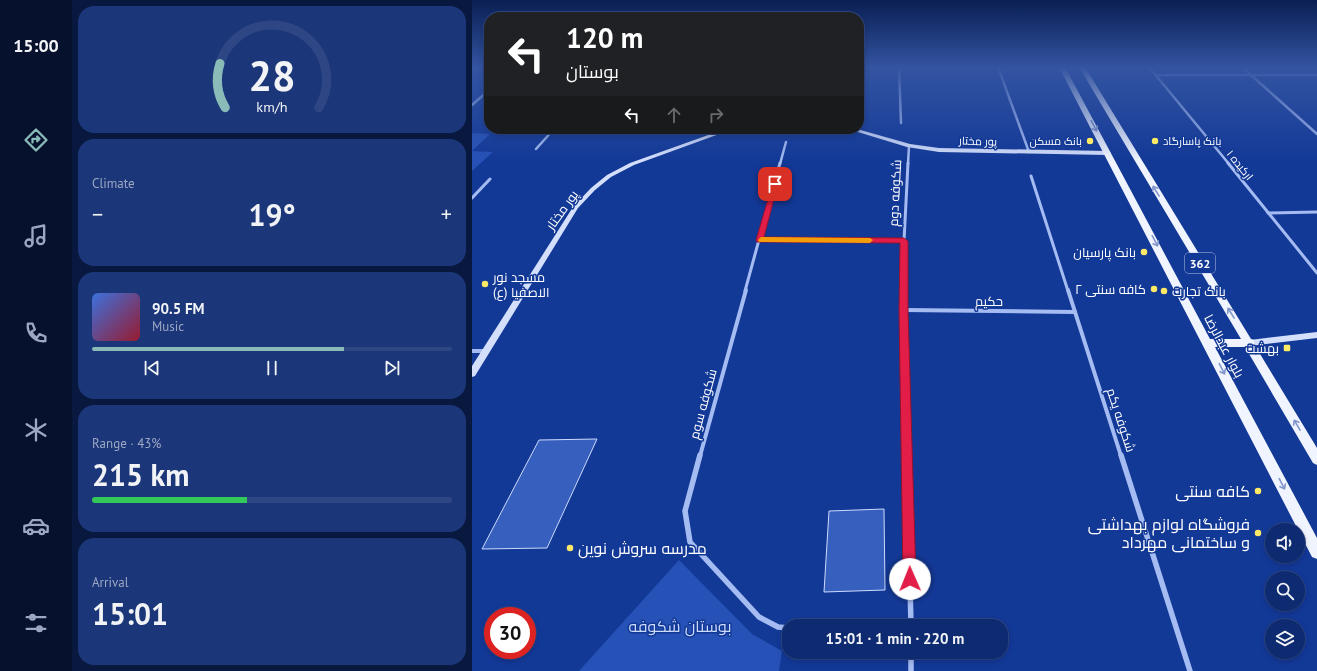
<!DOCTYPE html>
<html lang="en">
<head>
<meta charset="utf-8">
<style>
	body { margin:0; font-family:"PT Sans",Cairo,sans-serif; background:#1c3779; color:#f1f3f6; height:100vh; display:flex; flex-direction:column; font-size:15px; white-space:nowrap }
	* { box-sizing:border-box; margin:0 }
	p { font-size:13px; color:#9ba7c3 }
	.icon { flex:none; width:22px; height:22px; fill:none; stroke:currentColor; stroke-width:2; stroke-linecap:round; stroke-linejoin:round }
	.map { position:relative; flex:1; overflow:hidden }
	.panel { display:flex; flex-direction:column; gap:6px; padding:6px; background:#08183e; width:400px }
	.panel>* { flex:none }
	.top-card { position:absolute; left:12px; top:12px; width:380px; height:122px; border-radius:16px; box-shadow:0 2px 6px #0003,0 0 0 1px #2e4784; background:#202124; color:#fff; overflow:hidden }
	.controls { position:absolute; left:793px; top:523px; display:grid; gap:8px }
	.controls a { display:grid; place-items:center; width:40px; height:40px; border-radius:50%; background:#0e2b71; box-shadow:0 2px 6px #0003,0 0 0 1px #2e4784; font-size:20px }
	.speed { position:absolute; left:12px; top:607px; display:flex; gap:8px; font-size:20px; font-weight:700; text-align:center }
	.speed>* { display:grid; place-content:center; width:52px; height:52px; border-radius:50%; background:#0e2b71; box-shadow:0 2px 6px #0003,0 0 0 1px #2e4784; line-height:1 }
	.speed .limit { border:6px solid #d22; background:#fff; color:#111 }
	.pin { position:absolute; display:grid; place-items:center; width:34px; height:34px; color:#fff; margin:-17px; border-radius:8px; box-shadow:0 2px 6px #0006 }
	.me { position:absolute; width:44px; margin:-22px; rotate:359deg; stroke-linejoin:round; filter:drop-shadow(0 0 3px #0008) }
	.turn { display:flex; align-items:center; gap:14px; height:84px; padding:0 16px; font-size:18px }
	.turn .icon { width:52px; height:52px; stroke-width:2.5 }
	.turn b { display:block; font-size:28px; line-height:34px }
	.lanes { display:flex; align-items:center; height:38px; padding:0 16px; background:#0003; justify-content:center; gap:20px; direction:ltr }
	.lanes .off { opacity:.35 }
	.big { font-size:30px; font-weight:600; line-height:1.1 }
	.panel .widget { flex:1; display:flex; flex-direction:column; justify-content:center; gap:6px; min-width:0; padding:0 14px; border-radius:16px; background:#1c3779 }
	.panel .dial { align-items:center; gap:0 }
	.dial svg { height:104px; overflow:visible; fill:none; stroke:#2e4784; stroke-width:7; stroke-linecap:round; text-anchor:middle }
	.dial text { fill:#f1f3f6; stroke:none }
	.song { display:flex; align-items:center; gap:12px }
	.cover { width:48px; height:48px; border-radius:6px; background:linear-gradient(135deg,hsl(220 70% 55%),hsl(350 70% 35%)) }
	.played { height:4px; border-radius:2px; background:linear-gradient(90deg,#8bbbb9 70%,#2e4784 70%) }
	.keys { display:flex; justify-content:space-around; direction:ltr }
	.heat { display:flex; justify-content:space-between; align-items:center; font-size:22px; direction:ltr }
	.charge { height:6px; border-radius:3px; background:linear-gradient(90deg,#34c759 43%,#2e4784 0) }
	.trip { position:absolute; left:310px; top:619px; width:226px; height:40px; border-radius:16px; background:#0e2b71; box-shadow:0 2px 6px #0003,0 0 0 1px #2e4784; font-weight:600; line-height:40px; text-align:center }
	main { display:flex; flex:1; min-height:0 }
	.menu { display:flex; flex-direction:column; width:72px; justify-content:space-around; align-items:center; background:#06112d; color:#9ba7c3 }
	.menu .icon { width:28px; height:28px }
	.menu .active { color:#8bbbb9 }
	.menu b { font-size:18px; color:#f1f3f6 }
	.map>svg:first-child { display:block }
	.green { fill:#2651b6 }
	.building { fill:#375fbd; stroke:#ccdbfd }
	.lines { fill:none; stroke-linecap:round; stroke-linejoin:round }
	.street-far3 { stroke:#a5bcf3; stroke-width:2.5 }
	.street-far2 { stroke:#a5bcf3; stroke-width:3 }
	.street-far1 { stroke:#a5bcf3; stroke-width:4 }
	.street { stroke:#a5bcf3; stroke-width:5.5 }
	.secondary { fill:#d4dffc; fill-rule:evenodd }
	.primary { fill:#f0f4ff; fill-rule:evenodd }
	.oneway { stroke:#8296cb }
	.route { fill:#e11d48; stroke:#92132f }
	.slow { fill:#f59e0b }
	.poi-dot { fill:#ffea66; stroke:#133997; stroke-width:1.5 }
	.labels { text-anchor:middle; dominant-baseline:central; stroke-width:3; stroke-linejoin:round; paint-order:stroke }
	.far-street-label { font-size:11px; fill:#fff; stroke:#133997 }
	.far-poi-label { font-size:11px; fill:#fff; stroke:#133997; text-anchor:end }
	.shield { fill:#133997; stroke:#b8c4e0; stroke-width:1 }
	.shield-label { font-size:12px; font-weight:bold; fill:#fff }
	.street-label { font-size:13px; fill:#fff; stroke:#133997 }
	.poi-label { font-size:13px; fill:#fff; stroke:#133997; text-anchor:end }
	.near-poi-label { font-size:16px; fill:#fff; stroke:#133997; text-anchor:end }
	.near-park-label { font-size:16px; fill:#ccdbfd; stroke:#133997 }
</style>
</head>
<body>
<main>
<nav class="menu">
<b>15:00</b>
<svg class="icon active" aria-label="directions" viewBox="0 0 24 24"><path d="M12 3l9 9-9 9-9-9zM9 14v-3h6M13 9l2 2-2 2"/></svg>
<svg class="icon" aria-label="music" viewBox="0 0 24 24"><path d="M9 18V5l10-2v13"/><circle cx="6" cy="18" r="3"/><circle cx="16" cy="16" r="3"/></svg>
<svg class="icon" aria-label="phone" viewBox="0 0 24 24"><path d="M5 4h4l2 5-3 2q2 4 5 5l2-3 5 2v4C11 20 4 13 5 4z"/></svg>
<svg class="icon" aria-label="climate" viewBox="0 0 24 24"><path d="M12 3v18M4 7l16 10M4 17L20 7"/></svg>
<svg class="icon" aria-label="car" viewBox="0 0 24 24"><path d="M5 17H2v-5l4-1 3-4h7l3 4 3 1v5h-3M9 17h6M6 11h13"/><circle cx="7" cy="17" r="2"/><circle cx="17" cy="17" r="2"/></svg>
<svg class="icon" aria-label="filters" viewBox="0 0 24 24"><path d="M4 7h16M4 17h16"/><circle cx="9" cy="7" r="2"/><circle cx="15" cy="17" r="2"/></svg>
</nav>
<section class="panel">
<div class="widget dial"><svg viewBox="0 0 100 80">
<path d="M14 69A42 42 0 1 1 86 69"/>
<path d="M14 69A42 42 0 0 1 10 35" stroke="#8bbbb9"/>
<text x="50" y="56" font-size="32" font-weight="700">28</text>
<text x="50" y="72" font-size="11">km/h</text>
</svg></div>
<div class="widget"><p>Climate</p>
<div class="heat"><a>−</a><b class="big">19°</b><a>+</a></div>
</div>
<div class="widget">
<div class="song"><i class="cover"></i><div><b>90.5 FM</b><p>Music</p></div></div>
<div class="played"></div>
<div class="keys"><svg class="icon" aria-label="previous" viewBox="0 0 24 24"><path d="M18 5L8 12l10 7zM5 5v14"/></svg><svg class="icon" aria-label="pause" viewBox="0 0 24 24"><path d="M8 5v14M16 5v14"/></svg><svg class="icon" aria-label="next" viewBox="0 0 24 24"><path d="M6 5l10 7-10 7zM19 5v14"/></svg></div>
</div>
<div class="widget"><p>Range · 43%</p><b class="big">215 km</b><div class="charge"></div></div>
<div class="widget"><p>Arrival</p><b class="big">15:01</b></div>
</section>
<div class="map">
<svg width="845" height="671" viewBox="0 0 845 671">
	<rect width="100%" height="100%" fill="#133997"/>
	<g class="green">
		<path d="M0 133 18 134 0 151 21 152 0 171Z"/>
		<path d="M207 560 280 634 310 651 307 671H107Z"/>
	</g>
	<g class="building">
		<path d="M125 439 75 548 10 549 67 440Z"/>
		<path d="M412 509 413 590 352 592 357 511Z"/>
	</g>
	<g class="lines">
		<g class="street-far3">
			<path d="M427 67 429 123"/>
			<path d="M526 67 557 152"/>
			<path d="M677 67 757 164"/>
			<path d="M770 67 845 134"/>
			<path d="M684 75H845"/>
			<path d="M0 105 17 90"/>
			<path d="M64 149 82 129"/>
			<path d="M308 164 314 142"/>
			<path d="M436 164 437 146"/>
		</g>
		<g class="street-far2">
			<path d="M756 163 845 273"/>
			<path d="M559 176 596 291"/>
			<path d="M0 198 18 179"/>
			<path d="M796 213 845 212"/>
			<path d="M288 240 432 241"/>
			<path d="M273 291 308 163"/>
			<path d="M432 291V241L436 163"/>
		</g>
		<g class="street-far1">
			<path d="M432 290 435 456"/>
			<path d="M596 290 649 456"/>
			<path d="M432 310 603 312"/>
			<path d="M0 351H14"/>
			<path d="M228 456 274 290"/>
		</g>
		<g class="street">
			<path d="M228 455 213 511 218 542 287 617 306 627 317 628"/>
			<path d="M435 455 439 626"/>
			<path d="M649 455 718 671"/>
			<path d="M439 652V671"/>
		</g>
		<g class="secondary">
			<path d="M253 129H261L162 165 139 177 123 190 106 208 3 376 0 377V366L101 207 119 188 135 175 158 163Z"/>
			<path d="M376 129H385L438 144 467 148 636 151 639 153 636 155 467 152 435 147Z"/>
			<path d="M845 332V338L778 346 775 345 774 343 775 341 778 340Z"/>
		</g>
		<path class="primary" d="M587 67H593L738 339H769L607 67H613L779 339 782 340V344L845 448V465L841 463 773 347H743L845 538V559L840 557Z"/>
	</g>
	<defs><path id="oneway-shaft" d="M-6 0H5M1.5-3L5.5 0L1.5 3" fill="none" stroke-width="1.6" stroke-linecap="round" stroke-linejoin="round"/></defs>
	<g class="oneway">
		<use href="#oneway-shaft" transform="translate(622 126) rotate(62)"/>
		<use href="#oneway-shaft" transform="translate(684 191) rotate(-122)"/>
		<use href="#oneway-shaft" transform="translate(683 241) rotate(62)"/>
		<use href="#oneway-shaft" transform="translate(759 313) rotate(-122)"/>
		<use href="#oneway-shaft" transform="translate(750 369) rotate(63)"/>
		<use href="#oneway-shaft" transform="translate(825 425) rotate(-120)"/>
		<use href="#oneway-shaft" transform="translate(810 484) rotate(63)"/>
	</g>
	<linearGradient id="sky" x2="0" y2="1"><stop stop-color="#0a1f53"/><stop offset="0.42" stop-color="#3354a1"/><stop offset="1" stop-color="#3354a1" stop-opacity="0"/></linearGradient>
	<rect width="845" height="161" fill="url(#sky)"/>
	<path class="route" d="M301 182 306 184 292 237 432 238 436 241V310L444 579 442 583 438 585 433 583 431 579 427 310 428 243 285 242 284 240Z"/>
	<path class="slow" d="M289 237 398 238 401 240 398 243 287 242 286 240Z"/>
	<g class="poi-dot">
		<circle cx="618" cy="141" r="4"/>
		<circle cx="683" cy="141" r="4"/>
		<circle cx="672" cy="252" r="4"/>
		<circle cx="13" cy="284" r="4"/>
		<circle cx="682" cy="289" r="4"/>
		<circle cx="692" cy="291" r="4"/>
		<rect x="811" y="344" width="8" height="8" rx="2"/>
		<circle cx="786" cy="491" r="4"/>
		<circle cx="786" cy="533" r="4"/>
		<circle cx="98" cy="548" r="4"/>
	</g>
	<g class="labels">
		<g class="far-street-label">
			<text transform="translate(506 141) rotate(2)">پور مختار</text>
			<text transform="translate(768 165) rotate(51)">ارکیده ۱</text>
		</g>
		<g class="far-poi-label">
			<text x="610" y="141">بانک مسکن</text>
			<text x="691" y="141" text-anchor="start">بانک پاسارگاد</text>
		</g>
		<rect class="shield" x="713" y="253" width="30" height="20" rx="3"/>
		<g class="shield-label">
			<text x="728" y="263">362</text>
		</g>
		<g class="street-label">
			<text transform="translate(423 193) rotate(-87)">شکوفه دوم</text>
			<text transform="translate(90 210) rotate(-54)">پور مختار</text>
			<text x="517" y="301">حکیم</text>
			<text transform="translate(752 346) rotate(62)">بلوار عبدالرضا</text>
			<text transform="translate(231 404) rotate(-75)">شکوفه سوم</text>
			<text transform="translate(649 420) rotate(72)">شکوفه یکم</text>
		</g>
		<g class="poi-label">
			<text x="664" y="252">بانک پارسیان</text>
			<text x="21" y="277" text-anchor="start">مسجد نور<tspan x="21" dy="15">الاصفیا (ع)</tspan></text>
			<text x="674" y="289">کافه سنتی ۲</text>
			<text x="700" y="291" text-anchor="start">بانک تجارت</text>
			<text x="807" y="348">بهشت</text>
		</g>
		<g class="near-poi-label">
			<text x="778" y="491">کافه سنتی</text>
			<text x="778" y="524">فروشگاه لوازم بهداشتی<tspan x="778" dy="18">و ساختمانی مهرداد</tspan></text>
			<text x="106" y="548" text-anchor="start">مدرسه سروش نوین</text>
		</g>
		<g class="near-park-label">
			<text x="208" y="626">بوستان شکوفه</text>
		</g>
	</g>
</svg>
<div class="controls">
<a><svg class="icon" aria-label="sound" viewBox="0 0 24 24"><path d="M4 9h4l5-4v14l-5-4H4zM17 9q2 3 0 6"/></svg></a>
<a><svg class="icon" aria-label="search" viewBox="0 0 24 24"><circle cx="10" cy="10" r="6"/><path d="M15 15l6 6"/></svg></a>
<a><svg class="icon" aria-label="layers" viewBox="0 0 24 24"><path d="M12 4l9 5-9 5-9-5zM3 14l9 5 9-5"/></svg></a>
</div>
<div class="speed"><div class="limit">30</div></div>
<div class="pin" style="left:303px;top:184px;background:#d93025"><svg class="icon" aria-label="arrive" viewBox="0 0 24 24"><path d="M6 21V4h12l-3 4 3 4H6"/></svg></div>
<svg class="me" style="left:438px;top:579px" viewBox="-20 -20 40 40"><circle r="19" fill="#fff"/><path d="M0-13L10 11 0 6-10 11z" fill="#e11d48"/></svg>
<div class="trip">15:01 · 1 min · 220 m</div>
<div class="top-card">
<div class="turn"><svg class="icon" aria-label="left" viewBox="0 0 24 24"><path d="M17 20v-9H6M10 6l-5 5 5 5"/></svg><div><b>120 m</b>بوستان</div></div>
<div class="lanes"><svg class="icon" aria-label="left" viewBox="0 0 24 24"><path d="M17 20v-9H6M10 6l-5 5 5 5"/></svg><svg class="icon off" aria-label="ahead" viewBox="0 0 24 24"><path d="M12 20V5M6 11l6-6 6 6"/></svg><svg class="icon off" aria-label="right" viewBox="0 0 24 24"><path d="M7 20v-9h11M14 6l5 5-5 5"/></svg></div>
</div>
</div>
</main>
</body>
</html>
